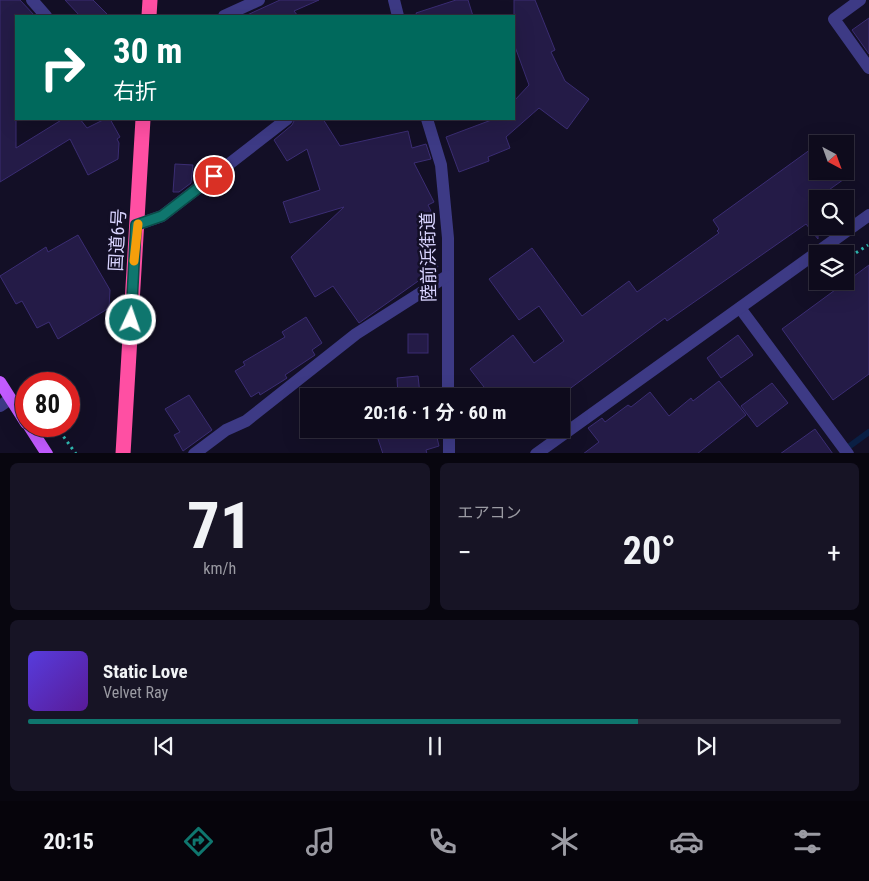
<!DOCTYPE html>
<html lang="ja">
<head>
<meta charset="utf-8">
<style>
	body { margin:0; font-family:"Roboto Condensed","Noto Sans JP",sans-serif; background:#171425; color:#f1f3f6; height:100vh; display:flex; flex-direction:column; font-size:19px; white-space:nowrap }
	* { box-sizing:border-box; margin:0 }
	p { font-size:16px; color:#9b9ba3 }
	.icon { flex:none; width:28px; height:28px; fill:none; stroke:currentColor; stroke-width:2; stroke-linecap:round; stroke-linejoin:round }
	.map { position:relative; height:453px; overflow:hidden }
	.side { display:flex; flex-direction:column; gap:10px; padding:10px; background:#08060f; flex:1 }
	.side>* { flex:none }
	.banner { position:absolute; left:15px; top:15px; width:500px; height:105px; border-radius:0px; box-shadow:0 5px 20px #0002,0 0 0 1px #2e2b3b; background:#00695c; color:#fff; overflow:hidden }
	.needle { width:32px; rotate:139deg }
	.buttons { position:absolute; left:809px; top:135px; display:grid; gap:10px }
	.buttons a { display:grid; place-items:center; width:45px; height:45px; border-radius:0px; background:#0e0b1c; box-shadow:0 5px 20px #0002,0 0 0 1px #2e2b3b; font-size:25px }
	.speed { position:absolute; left:15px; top:372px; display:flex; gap:10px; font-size:25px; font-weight:700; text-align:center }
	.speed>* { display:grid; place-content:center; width:65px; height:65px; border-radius:50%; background:#0e0b1c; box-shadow:0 5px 20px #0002,0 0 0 1px #2e2b3b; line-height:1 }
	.speed .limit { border:8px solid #d22; background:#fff; color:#111 }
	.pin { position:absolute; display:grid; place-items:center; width:42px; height:42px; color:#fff; margin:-21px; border:2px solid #fff; border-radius:50%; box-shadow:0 1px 5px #0007 }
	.me { position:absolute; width:55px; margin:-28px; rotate:3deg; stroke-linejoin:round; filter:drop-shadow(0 0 4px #0008) }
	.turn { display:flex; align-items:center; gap:18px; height:105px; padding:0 15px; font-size:22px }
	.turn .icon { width:65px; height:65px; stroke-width:2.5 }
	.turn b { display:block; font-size:35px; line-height:42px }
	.big { font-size:38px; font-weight:700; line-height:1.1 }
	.side .tile { flex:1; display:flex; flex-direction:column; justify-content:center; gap:8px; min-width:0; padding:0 18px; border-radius:8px; background:#171425 }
	.side .dial { align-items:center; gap:0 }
	.dial b { font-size:65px; line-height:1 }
	.song { display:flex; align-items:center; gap:15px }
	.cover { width:60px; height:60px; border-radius:8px; background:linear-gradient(135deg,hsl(250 70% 55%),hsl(270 70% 35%)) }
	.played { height:5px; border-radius:2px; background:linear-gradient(90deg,#0f766e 75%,#2e2b3b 75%) }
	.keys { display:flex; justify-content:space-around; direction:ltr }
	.heat { display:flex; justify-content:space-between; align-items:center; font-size:28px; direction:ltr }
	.side .tiles { flex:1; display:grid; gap:10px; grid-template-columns:1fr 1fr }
	.tile:last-child { grid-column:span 2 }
	.trip { position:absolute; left:300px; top:388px; width:270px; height:50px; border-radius:0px; background:#0e0b1c; box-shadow:0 5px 20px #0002,0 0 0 1px #2e2b3b; font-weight:700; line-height:50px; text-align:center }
	.tabs { display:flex; height:80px; justify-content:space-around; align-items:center; background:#06040b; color:#9b9ba3 }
	.tabs .icon { width:35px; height:35px }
	.tabs .active { color:#0f766e }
	.tabs b { font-size:22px; color:#f1f3f6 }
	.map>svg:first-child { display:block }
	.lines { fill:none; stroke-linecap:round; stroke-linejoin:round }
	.stream { stroke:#0a1f44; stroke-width:6 }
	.building { fill:#241b47; stroke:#3b2d73 }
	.path { stroke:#2fb8b0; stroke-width:3; stroke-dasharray:2.5 4; stroke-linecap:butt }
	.minor { stroke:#3d3a85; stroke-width:12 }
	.major { stroke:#c25bff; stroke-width:12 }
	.highway { stroke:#ff4fa3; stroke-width:15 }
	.route-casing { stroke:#0a4d48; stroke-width:12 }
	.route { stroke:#0f766e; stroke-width:9 }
	.slow { stroke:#f59e0b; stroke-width:9 }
	.labels { text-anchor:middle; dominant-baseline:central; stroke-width:5; stroke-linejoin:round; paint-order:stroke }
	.street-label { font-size:18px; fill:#d9d4ff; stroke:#130f26 }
</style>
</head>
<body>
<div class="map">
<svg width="869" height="454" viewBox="0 0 869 454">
	<rect width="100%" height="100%" fill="#130f26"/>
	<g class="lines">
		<path class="stream" d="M843 451 869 432"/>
	</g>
	<g class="building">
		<path d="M0 0H20L35 16H16V148L63 119H80L87 128 105 119H110L120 137 117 139 119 143 118 159 88 175 70 139 0 182Z"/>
		<path d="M65 0H93L109 16H80Z"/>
		<path d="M280 0H319L294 11 298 16H245Z"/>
		<path d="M456 0H468L473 16H417L416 13Z"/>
		<path d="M514 0H535L555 50 551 52 565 81 589 99 567 129 539 108 506 137 510 148 488 157 489 161 459 172 446 137 494 119H514V101L529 85 514 44Z"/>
		<path d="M869 18V54L852 30Z"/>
		<path d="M295 119H323L340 146 408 131 412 148 426 144 431 159 414 163 434 202 428 205 435 219 418 228 438 267 359 323 333 286 315 297 291 257 344 207 290 223 283 202 320 190 307 149 287 161 274 140 292 125Z"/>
		<path d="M818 144V171H843L847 177 826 192 831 199H818V239L806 224 667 321 665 318 560 396H491L470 369 513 335 534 363 564 341 539 306 519 320 489 279 532 248 582 316 629 281 637 292 719 233 717 231 719 229 713 220Z"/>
		<path d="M175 164 193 165 191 183 179 192H173Z"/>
		<path d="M78 235 110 290 109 308 58 339 49 322 37 328 22 301 16 304 0 276 46 247 48 252Z"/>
		<path d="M869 265V374L833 400 782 329Z"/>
		<path d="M306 317 322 343 312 350 315 355 285 375 287 378 284 380 260 395 259 392 251 397 235 371 245 365 243 362 285 337 282 332Z"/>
		<rect x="408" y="334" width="20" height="19"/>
		<path d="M738 335 753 355 721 378 707 358Z"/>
		<path d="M418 376 420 394 398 396 397 378Z"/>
		<path d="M719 381 746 415 697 454H583L599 442 588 428 602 418 605 422 628 405 631 407 650 392 669 416 691 398 693 401Z"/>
		<path d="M772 383 788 403 757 427 741 406Z"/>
		<path d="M189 395 212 430 183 451 174 435 180 432 165 409Z"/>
		<path d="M385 429H435L439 446 426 450 427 454H383L377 436 386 434Z"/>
		<path d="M815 429 833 454H780Z"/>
	</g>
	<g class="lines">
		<g class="path">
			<path d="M845 204 849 211"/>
			<path d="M846 251 851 256 868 245"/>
			<path d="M56 426 76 454"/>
		</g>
		<g class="minor">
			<path d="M32 0 46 16"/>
			<path d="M394 0 398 16"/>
			<path d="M860 0 834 19 869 68"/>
			<path d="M224 16 259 0"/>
			<path d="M427 119 441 165 448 238V396"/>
			<path d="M136 225 162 216 287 119"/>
			<path d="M740 308 848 454"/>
			<path d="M0 406 10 399"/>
			<path d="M449 429V454"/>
			<path d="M194 454 226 430 246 421 356 334 447 276"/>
			<path d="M536 454 869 215"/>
		</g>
		<g class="major">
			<path d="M0 382 26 423"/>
			<path d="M29 426 47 454"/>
		</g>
		<g class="highway">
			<path d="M149 16 150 0"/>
			<path d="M123 454 143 119"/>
		</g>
	</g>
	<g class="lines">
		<g class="route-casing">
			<path id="route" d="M131 320 136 225 162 216 214 176"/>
		</g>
		<use href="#route" class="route"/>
		<path class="slow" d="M134 261 138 224"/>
	</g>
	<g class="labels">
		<g class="street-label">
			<text transform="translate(117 240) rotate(-87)">国道6号</text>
			<text transform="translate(428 257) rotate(-91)">陸前浜街道</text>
		</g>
	</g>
</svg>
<div class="buttons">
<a><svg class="needle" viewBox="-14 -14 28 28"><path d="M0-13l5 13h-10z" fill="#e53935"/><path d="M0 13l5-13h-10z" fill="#9b9ba3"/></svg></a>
<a><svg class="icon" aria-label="search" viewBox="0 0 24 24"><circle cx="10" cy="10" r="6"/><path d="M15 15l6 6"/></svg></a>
<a><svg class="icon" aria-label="layers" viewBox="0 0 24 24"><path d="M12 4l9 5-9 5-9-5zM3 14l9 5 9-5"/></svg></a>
</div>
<div class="speed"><div class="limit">80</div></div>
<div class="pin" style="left:214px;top:176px;background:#d93025"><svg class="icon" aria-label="arrive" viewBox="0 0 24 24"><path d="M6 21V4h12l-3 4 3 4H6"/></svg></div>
<svg class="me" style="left:131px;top:320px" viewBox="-20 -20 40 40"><circle r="17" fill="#0f766e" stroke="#fff" stroke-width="3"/><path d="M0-11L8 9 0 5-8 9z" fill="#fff"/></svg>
<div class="trip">20:16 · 1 分 · 60 m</div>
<div class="banner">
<div class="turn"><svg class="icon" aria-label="right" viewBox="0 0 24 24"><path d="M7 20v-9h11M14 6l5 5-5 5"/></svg><div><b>30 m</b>右折</div></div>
</div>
</div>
<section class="side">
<div class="tiles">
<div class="tile dial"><b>71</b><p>km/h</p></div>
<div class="tile"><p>エアコン</p>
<div class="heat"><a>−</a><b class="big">20°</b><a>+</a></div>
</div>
<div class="tile">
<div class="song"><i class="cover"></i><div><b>Static Love</b><p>Velvet Ray</p></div></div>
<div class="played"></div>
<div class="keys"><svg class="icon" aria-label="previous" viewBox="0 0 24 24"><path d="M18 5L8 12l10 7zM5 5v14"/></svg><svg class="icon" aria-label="pause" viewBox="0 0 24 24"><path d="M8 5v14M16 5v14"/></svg><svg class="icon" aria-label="next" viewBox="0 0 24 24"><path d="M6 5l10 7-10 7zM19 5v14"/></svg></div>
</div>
</div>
</section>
<nav class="tabs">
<b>20:15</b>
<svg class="icon active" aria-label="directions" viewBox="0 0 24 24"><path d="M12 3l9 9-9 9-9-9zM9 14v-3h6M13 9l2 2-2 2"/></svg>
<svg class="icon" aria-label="music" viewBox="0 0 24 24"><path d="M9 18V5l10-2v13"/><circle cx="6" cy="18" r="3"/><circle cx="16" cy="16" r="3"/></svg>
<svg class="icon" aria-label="phone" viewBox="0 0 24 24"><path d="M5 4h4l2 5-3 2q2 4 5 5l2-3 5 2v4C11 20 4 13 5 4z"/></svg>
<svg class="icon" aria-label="climate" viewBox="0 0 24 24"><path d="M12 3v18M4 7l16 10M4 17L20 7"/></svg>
<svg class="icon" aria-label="car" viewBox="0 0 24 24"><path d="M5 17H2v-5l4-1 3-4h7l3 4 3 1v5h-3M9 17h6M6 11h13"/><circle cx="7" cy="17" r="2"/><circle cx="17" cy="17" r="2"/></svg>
<svg class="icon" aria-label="filters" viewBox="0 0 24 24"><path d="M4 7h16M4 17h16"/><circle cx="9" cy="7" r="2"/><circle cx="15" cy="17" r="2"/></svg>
</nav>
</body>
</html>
